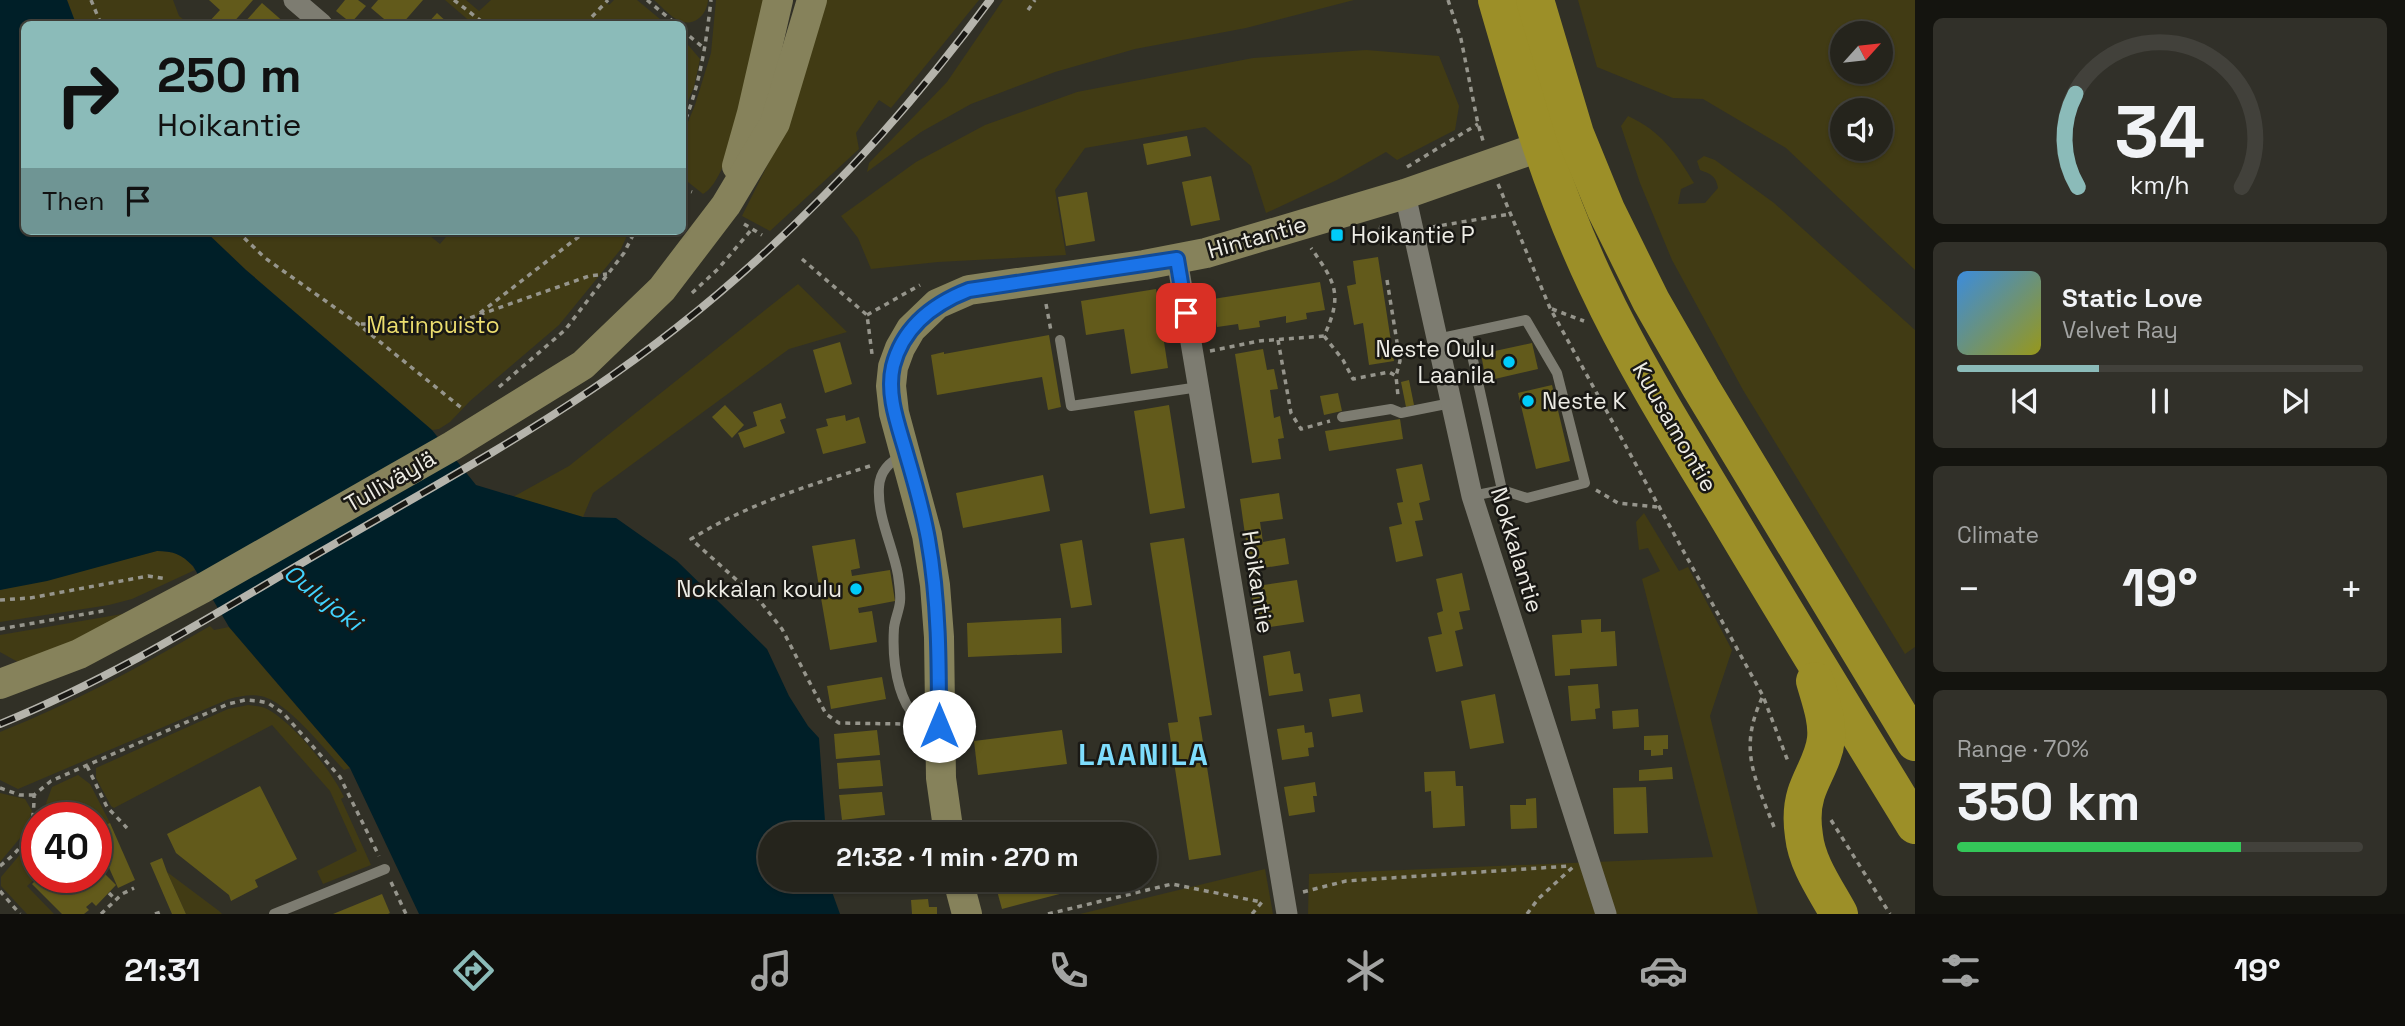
<!DOCTYPE html>
<html lang="en">
<head>
<meta charset="utf-8">
<style>
	body { margin:0; font-family:"Space Grotesk",sans-serif; background:#313029; color:#f1f3f6; height:100vh; display:flex; flex-direction:column; font-size:26px; white-space:nowrap }
	* { box-sizing:border-box; margin:0 }
	p { font-size:23px; color:#a3a4a3 }
	.icon { flex:none; width:38px; height:38px; fill:none; stroke:currentColor; stroke-width:2; stroke-linecap:round; stroke-linejoin:round }
	.map { position:relative; flex:1; overflow:hidden }
	.sheet { display:flex; flex-direction:column; gap:18px; padding:18px; background:#14140f; width:490px }
	.sheet>* { flex:none }
	.top-card { position:absolute; left:21px; top:21px; width:665px; height:214px; border-radius:10px; box-shadow:0 2px 5px #0004,0 0 0 2px #42413b; background:#8bbbb9; color:#111; overflow:hidden }
	.needle { width:46px; rotate:63deg }
	.controls { position:absolute; left:1830px; top:21px; display:grid; gap:14px }
	.controls a { display:grid; place-items:center; width:63px; height:63px; border-radius:50%; background:#25241c; box-shadow:0 2px 5px #0004,0 0 0 2px #42413b; font-size:35px }
	.speed { position:absolute; left:21px; top:802px; display:flex; gap:14px; font-size:35px; font-weight:700; text-align:center }
	.speed>* { display:grid; place-content:center; width:91px; height:91px; border-radius:50%; background:#25241c; box-shadow:0 2px 5px #0004,0 0 0 2px #42413b; line-height:1 }
	.speed .limit { border:10px solid #d22; background:#fff; color:#111 }
	.pin { position:absolute; display:grid; place-items:center; width:60px; height:60px; color:#fff; margin:-30px; border-radius:14px; box-shadow:0 4px 10px #0006 }
	.me { position:absolute; width:77px; margin:-38px; rotate:0deg; stroke-linejoin:round; filter:drop-shadow(0 0 5px #0008) }
	.turn { display:flex; align-items:center; gap:24px; height:147px; padding:0 21px; font-size:32px }
	.turn .icon { width:91px; height:91px; stroke-width:2.5 }
	.turn b { display:block; font-size:49px; line-height:60px }
	.then { display:flex; align-items:center; height:66px; padding:0 21px; background:#0003; gap:14px; font-size:26px }
	.big { font-size:52px; font-weight:700; line-height:1.1 }
	.sheet .widget { flex:1; display:flex; flex-direction:column; justify-content:center; gap:10px; min-width:0; padding:0 24px; border-radius:10px; background:#313029 }
	.sheet .dial { align-items:center; gap:0 }
	.dial svg { height:182px; overflow:visible; fill:none; stroke:#42413b; stroke-width:7; stroke-linecap:round; text-anchor:middle }
	.dial text { fill:#f1f3f6; stroke:none }
	.song { display:flex; align-items:center; gap:21px }
	.cover { width:84px; height:84px; border-radius:10px; background:linear-gradient(135deg,hsl(210 70% 55%),hsl(60 70% 35%)) }
	.played { height:7px; border-radius:4px; background:linear-gradient(90deg,#8bbbb9 35%,#42413b 35%) }
	.keys { display:flex; justify-content:space-around; direction:ltr }
	.heat { display:flex; justify-content:space-between; align-items:center; font-size:38px; direction:ltr }
	.charge { height:10px; border-radius:5px; background:linear-gradient(90deg,#34c759 70%,#42413b 0) }
	.trip { position:absolute; left:758px; top:822px; width:399px; height:70px; border-radius:35px; background:#25241c; box-shadow:0 2px 5px #0004,0 0 0 2px #42413b; font-weight:700; line-height:70px; text-align:center }
	.menu { display:flex; height:112px; justify-content:space-around; align-items:center; background:#0f0e0b; color:#a3a4a3 }
	.menu .icon { width:49px; height:49px }
	.menu .active { color:#8bbbb9 }
	.menu b { font-size:32px; color:#f1f3f6 }
	main { display:flex; flex:1; min-height:0 }
	.map>svg:first-child { display:block }
	.green { fill:#413b14; fill-rule:evenodd }
	.water { fill:#001f28 }
	.building { fill:#625a1b }
	.lines { fill:none; stroke-linecap:round; stroke-linejoin:round }
	.path { stroke:#96958c; stroke-width:3.5; stroke-dasharray:5 5; stroke-linecap:butt }
	.lane { stroke:#7d7c71; stroke-width:10 }
	.street { stroke:#7d7c71; stroke-width:21 }
	.secondary { stroke:#86825b; stroke-width:30 }
	.highway { stroke:#9c8f28; stroke-width:38 }
	.rail-casing { stroke:#b5b4ac; stroke-width:8 }
	.rail { stroke:#191814; stroke-width:5; stroke-dasharray:16; stroke-linecap:butt }
	.route-casing { stroke:#114b97; stroke-width:18 }
	.route { stroke:#1a73e8; stroke-width:12 }
	.poi-dot { fill:#00cbf9; stroke:#191814; stroke-width:2.5 }
	.labels { text-anchor:middle; dominant-baseline:central; stroke-width:5; stroke-linejoin:round; paint-order:stroke }
	.poi-label { font-size:23px; fill:#edece5; stroke:#191814; text-anchor:start }
	.street-label { font-size:23px; fill:#edece5; stroke:#191814 }
	.park-label { font-size:23px; fill:#ecdd6e; stroke:#191814 }
	.water-label { font-size:24px; font-style:italic; fill:#41d3fe; stroke:#191814 }
	.district-label { font-size:30px; font-weight:bold; letter-spacing:2px; fill:#7eddfd; stroke:#191814 }
</style>
</head>
<body>
<main>
<div class="map">
<svg width="1915" height="914" viewBox="0 0 1915 914">
	<rect width="100%" height="100%" fill="#313026"/>
	<g class="green">
		<path d="M67 0H173L179 16 189 24H76Z"/>
		<path d="M445 0H466L479 11 491 0H604L609 5 614 0H637L666 24H473Z"/>
		<path d="M654 0H708C707 16 692 29 676 19 668 14 661 6 654 0Z"/>
		<path d="M716 0H765C758 35 734 180 703 194L683 178V134L695 105 711 53Z"/>
		<path d="M826 0H979L891 108 879 100 856 133 859 149 770 231 742 216 788 124Z"/>
		<path d="M1003 0H1354L1246 28 1135 49 1055 72 971 104 921 132 867 172 869 163 947 82Z"/>
		<path d="M1578 0H1915V270L1786 148 1703 99 1673 98 1597 67ZM1843 33H1881V72H1843ZM1843 110H1881V149H1843Z"/>
		<path d="M683 39 700 59 694 87 683 112Z"/>
		<path d="M1366 50 1439 56 1459 106 1455 130 1397 160 1386 152 1337 180 1266 213 1251 166 1205 127 1085 148 1055 190 1066 255 938 262 871 269 858 238 841 216 916 162 985 125 1077 92 1253 58Z"/>
		<path d="M1628 116C1661 131 1676 153 1694 183L1681 189 1678 204 1705 203 1718 188C1716 176 1711 174 1700 170L1697 161 1704 156 1715 160 1774 203 1915 330V647L1905 654 1743 390 1672 260 1640 183 1621 126Z"/>
		<path d="M205 231H424L440 244 451 231H629L621 249 559 325 470 401 450 422 439 429 432 430 246 270Z"/>
		<path d="M798 284 847 332 789 349 593 493 583 517 513 497 569 466Z"/>
		<path d="M1644 513 1679 571 1688 567 1732 650 1710 716 1758 914H1308L1309 874 1713 857 1642 579 1660 571 1648 548 1639 550 1636 522Z"/>
		<path d="M157 551C174 551 186 555 195 570L132 599 109 605 0 622V590Z"/>
		<path d="M128 613 130 616 26 662H18L0 652V635Z"/>
		<path d="M210 626 214 630 229 627 350 768 344 770C325 750 291 707 267 698 255 693 241 696 229 699L18 789 0 780V732C73 703 142 666 210 626Z"/>
		<path d="M248 705C256 706 263 706 269 710 295 725 331 770 344 797L341 799 371 865 323 884 317 871 357 851 330 791 272 725 114 808 111 806 96 778V768L228 709Z"/>
		<path d="M78 775 90 784 110 823 96 829V817H41L52 787Z"/>
		<path d="M0 793 25 799 32 811 25 832 0 862Z"/>
		<path d="M37 831V877L27 886 54 914H27L1 886V877L34 838Z"/>
		<path d="M1265 869 1273 914H1080Z"/>
		<path d="M167 872 219 911 222 914H186Z"/>
	</g>
	<path class="water" d="M0 0H67L76 24H24V231H205L246 270 432 430 476 485 583 517 616 518 677 561 767 649 789 696 808 726 819 738 826 835H770V880H830L831 889 840 914H419L350 768 229 627 193 566C181 554 173 551 157 551L47 581 0 590Z"/>
	<g class="building">
		<path d="M209 0H253L232 24H207L220 10Z"/>
		<path d="M345 0H358L366 6 351 23 336 11Z"/>
		<path d="M378 0H423L402 24H390L371 8Z"/>
		<path d="M262 3 286 24H243Z"/>
		<path d="M437 13 449 24H427Z"/>
		<path d="M1187 136 1191 156 1147 165 1143 144Z"/>
		<path d="M1211 176 1220 220 1191 226 1182 182Z"/>
		<path d="M1087 192 1095 241 1066 246 1058 197Z"/>
		<path d="M1378 257 1394 361 1369 365 1363 323 1354 325 1347 286 1356 284 1353 261Z"/>
		<path d="M1320 282 1325 310 1306 313 1307 319 1286 323V316L1259 321 1260 327 1239 330 1238 324 1217 327 1213 299Z"/>
		<path d="M1156 289 1168 368 1131 374 1124 329 1086 335 1081 301Z"/>
		<path d="M1049 335 1061 407 1048 410 1042 377 937 395 931 355 944 352V354Z"/>
		<path d="M840 342 852 384 825 393 813 350Z"/>
		<path d="M1532 343 1538 369 1486 381 1481 354Z"/>
		<path d="M1263 349 1267 370 1274 369 1278 389 1270 390 1274 418 1280 416 1284 438 1278 439 1281 459 1252 463 1235 354Z"/>
		<path d="M1409 380 1414 405 1406 407 1401 382Z"/>
		<path d="M1552 385 1570 461 1536 469 1518 393Z"/>
		<path d="M1338 393 1342 411 1324 415 1320 396Z"/>
		<path d="M781 403 786 418 780 420 785 433 744 448 738 433 757 426 753 412Z"/>
		<path d="M725 405 744 425 732 438 712 417Z"/>
		<path d="M1169 405 1185 508 1150 514 1134 411Z"/>
		<path d="M845 415 846 421 859 417 866 443 823 454 816 429 828 426 826 419Z"/>
		<path d="M1400 419 1403 439 1329 451 1325 431Z"/>
		<path d="M1422 464 1430 500 1419 503 1423 520 1415 521 1423 556 1396 562 1389 527 1402 524 1397 503 1403 502 1396 469Z"/>
		<path d="M1043 475 1050 511 963 528 956 493Z"/>
		<path d="M1279 493 1283 519 1260 522 1263 542 1285 538 1289 564 1250 570 1240 499Z"/>
		<path d="M1184 538 1212 715 1199 717 1221 855 1189 860 1168 723 1178 722 1150 543Z"/>
		<path d="M855 539 860 568 851 570 852 576 890 570 895 601 858 608 859 613 872 611 877 642 830 650 812 546Z"/>
		<path d="M1082 540 1092 605 1071 608 1060 544Z"/>
		<path d="M1462 573 1470 610 1459 612 1463 629 1455 631 1463 666 1436 672 1428 637 1442 634 1437 613 1443 611 1436 579Z"/>
		<path d="M1297 580 1304 622 1257 629 1250 587Z"/>
		<path d="M1061 618 1062 653 968 657 967 623Z"/>
		<path d="M1601 619V632L1615 631 1617 666 1570 669V675L1555 676 1552 635 1582 633 1581 620Z"/>
		<path d="M1290 651 1294 674 1300 673 1303 691 1269 696 1263 656Z"/>
		<path d="M882 677 886 699 831 709 827 686Z"/>
		<path d="M1598 684 1600 708 1595 709 1596 719 1571 721 1568 686Z"/>
		<path d="M1360 694 1363 712 1332 717 1329 699Z"/>
		<path d="M1495 694 1504 743 1470 749 1461 701Z"/>
		<path d="M1638 709 1639 727 1613 729 1612 711Z"/>
		<path d="M1304 725 1305 733 1312 732 1314 747 1308 748 1309 756 1282 760 1277 729Z"/>
		<path d="M877 730 880 755 836 759 834 734Z"/>
		<path d="M1062 730 1067 764 978 775 974 741Z"/>
		<path d="M1668 735V749H1663V755L1651 756V750H1644V736Z"/>
		<path d="M880 760 883 786 839 789 837 763Z"/>
		<path d="M1672 767 1673 779 1639 781V770Z"/>
		<path d="M1455 771 1456 786H1463L1465 826 1433 828 1431 791 1425 792 1424 772Z"/>
		<path d="M1315 782 1317 796H1313L1315 812 1289 816 1284 787Z"/>
		<path d="M260 786 297 859 255 880 258 887 231 901 229 895 176 853 167 834Z"/>
		<path d="M1646 787 1648 833 1614 834 1613 788Z"/>
		<path d="M882 792 885 815 842 820 839 795Z"/>
		<path d="M1536 798 1537 828 1511 829 1510 805H1526V799Z"/>
		<path d="M110 823 135 880 118 888 96 838V829Z"/>
		<path d="M927 828 928 835H902V829Z"/>
		<path d="M162 858 167 872 186 914H172L150 863Z"/>
		<path d="M96 865 116 885 96 906 92 902 86 907 89 910 84 914H62L32 884 39 877H96Z"/>
		<path d="M994 880H1110V881L1002 909Z"/>
		<path d="M382 894 390 913 388 914H333Z"/>
		<path d="M928 899 929 907H937V914H912L911 900Z"/>
	</g>
	<g class="lines">
		<g class="path">
			<path d="M91 0 101 24"/>
			<path d="M454 0 485 24"/>
			<path d="M647 0 676 24"/>
			<path d="M1448 0 1461 39 1478 124 1484 144"/>
			<path d="M1028 10 1035 0"/>
			<path d="M585 24 608 0"/>
			<path d="M682 30 705 49"/>
			<path d="M682 128C700 86 706 44 711 0"/>
			<path d="M1407 167 1478 124"/>
			<path d="M1498 184 1550 308 1763 696 1789 764"/>
			<path d="M682 188 692 192"/>
			<path d="M744 224 762 235"/>
			<path d="M1379 227 1394 233"/>
			<path d="M1432 227 1510 214"/>
			<path d="M237 231 265 258 358 324 464 410"/>
			<path d="M802 259 867 315 872 354"/>
			<path d="M1387 280 1400 361 1396 376"/>
			<path d="M692 293 718 269 752 229"/>
			<path d="M1046 304 1051 331"/>
			<path d="M1552 309 1584 321"/>
			<path d="M480 313 586 231"/>
			<path d="M867 315 920 285"/>
			<path d="M361 324H448L470 318 589 276 607 274"/>
			<path d="M1324 336 1343 360 1353 379 1389 372 1396 376 1398 396"/>
			<path d="M1278 340 1291 413 1301 429 1330 421"/>
			<path d="M1210 351 1259 341 1324 336C1343 295 1336 283 1311 248"/>
			<path d="M499 387 565 330 624 253 635 231"/>
			<path d="M870 466C807 486 748 504 691 539L759 600 782 629 826 714 839 723 905 724"/>
			<path d="M1596 490 1618 503 1657 507"/>
			<path d="M0 600 30 598 148 576 167 579"/>
			<path d="M0 629 108 610"/>
			<path d="M1762 698C1738 750 1755 778 1774 827"/>
			<path d="M87 766 107 807 127 828"/>
			<path d="M0 788 20 795H34"/>
			<path d="M1831 820 1890 914"/>
			<path d="M0 866C28 844 34 830 34 795L51 781 228 704 245 700 258 701 268 703 283 713 340 777 379 856"/>
			<path d="M391 882 406 914"/>
			<path d="M0 891 20 914"/>
			<path d="M1303 892 1346 881 1570 866"/>
			<path d="M109 893 116 900"/>
			<path d="M101 914 122 894 134 888"/>
			<path d="M155 914 161 912"/>
			<path d="M1048 914 1172 884 1261 902"/>
			<path d="M1252 914 1262 902 1265 901"/>
			<path d="M1527 914 1538 899 1573 867"/>
		</g>
		<g class="lane">
			<path d="M1467 333 1502 490"/>
			<path d="M1437 339 1526 320 1557 373 1585 483 1527 498 1502 490 1472 496"/>
			<path d="M1060 340 1071 406 1199 387"/>
			<path d="M1342 417 1391 409 1401 413 1451 403"/>
			<path d="M904 455C890 461 880 471 879 487 877 517 893 546 898 575 899 583 901 594 900 602 899 611 895 619 894 628 892 659 897 723 937 726"/>
			<path d="M274 914 385 869"/>
		</g>
		<g class="street">
			<path d="M294 0 322 24"/>
			<path d="M1405 194 1472 496 1606 914"/>
			<path d="M1177 259 1287 914"/>
		</g>
		<g class="secondary">
			<path d="M737 166 752 113 778 0"/>
			<path d="M0 684 79 654 203 588 452 446 583 365 662 289 726 205 775 123 812 0"/>
			<path d="M949 835 941 778 939 637 935 585 927 535 894 413 891 386 893 367 900 348 911 329 937 304 969 290 1144 265 1206 253 1405 194 1562 139"/>
			<path d="M958 880 967 914"/>
		</g>
		<g class="highway">
			<path d="M1497 0C1525 97 1553 193 1597 285 1633 362 1678 434 1722 507 1785 613 1850 719 1915 825"/>
			<path d="M1535 0 1575 134 1606 210 1651 301 1701 388 1915 742"/>
			<path d="M1815 681C1820 699 1828 720 1826 739 1824 759 1812 775 1806 794 1802 807 1802 823 1804 836 1807 864 1826 890 1839 914"/>
		</g>
		<g class="rail-casing">
			<path id="rail" d="M0 724C114 678 218 612 324 550 413 498 505 448 591 390 747 285 879 151 990 0"/>
		</g>
		<use href="#rail" class="rail"/>
	</g>
	<g class="lines">
		<g class="route-casing">
			<path id="route" d="M939 726C939 662 939 601 928 539 923 511 915 483 907 456 899 427 886 396 893 366 903 327 933 304 969 290L1177 259 1186 313"/>
		</g>
		<use href="#route" class="route"/>
	</g>
	<g class="poi-dot">
		<rect x="1330" y="228" width="14" height="14" rx="3.5"/>
		<circle cx="1509" cy="362" r="7"/>
		<circle cx="1528" cy="401" r="7"/>
		<circle cx="856" cy="589" r="7"/>
	</g>
	<g class="labels">
		<g class="poi-label">
			<text x="1351" y="235">Hoikantie P</text>
			<text x="1495" y="349" text-anchor="end">Neste Oulu<tspan x="1495" dy="26">Laanila</tspan></text>
			<text x="1542" y="401">Neste K</text>
			<text x="842" y="589" text-anchor="end">Nokkalan koulu</text>
		</g>
		<g class="street-label">
			<text transform="translate(1257 237) rotate(-16)">Hintantie</text>
			<text transform="translate(1675 427) rotate(60)">Kuusamontie</text>
			<text transform="translate(390 481) rotate(-30)">Tulliväylä</text>
			<text transform="translate(1517 550) rotate(73)">Nokkalantie</text>
			<text transform="translate(1258 582) rotate(81)">Hoikantie</text>
		</g>
		<g class="park-label">
			<text x="433" y="325">Matinpuisto</text>
		</g>
		<g class="water-label">
			<text transform="translate(323 597) rotate(38)">Oulujoki</text>
		</g>
		<g class="district-label">
			<text x="1144" y="754">LAANILA</text>
		</g>
	</g>
</svg>
<div class="controls">
<a><svg class="needle" viewBox="-14 -14 28 28"><path d="M0-13l5 13h-10z" fill="#e53935"/><path d="M0 13l5-13h-10z" fill="#a3a4a3"/></svg></a>
<a><svg class="icon" aria-label="sound" viewBox="0 0 24 24"><path d="M4 9h4l5-4v14l-5-4H4zM17 9q2 3 0 6"/></svg></a>
</div>
<div class="speed"><div class="limit">40</div></div>
<div class="pin" style="left:1186px;top:313px;background:#d93025"><svg class="icon" aria-label="arrive" viewBox="0 0 24 24"><path d="M6 21V4h12l-3 4 3 4H6"/></svg></div>
<svg class="me" style="left:939px;top:726px" viewBox="-20 -20 40 40"><circle r="19" fill="#fff"/><path d="M0-13L10 11 0 6-10 11z" fill="#1a73e8"/></svg>
<div class="trip">21:32 · 1 min · 270 m</div>
<div class="top-card">
<div class="turn"><svg class="icon" aria-label="right" viewBox="0 0 24 24"><path d="M7 20v-9h11M14 6l5 5-5 5"/></svg><div><b>250 m</b>Hoikantie</div></div>
<div class="then">Then<svg class="icon" aria-label="arrive" viewBox="0 0 24 24"><path d="M6 21V4h12l-3 4 3 4H6"/></svg></div>
</div>
</div>
<section class="sheet">
<div class="widget dial"><svg viewBox="0 0 100 80">
<path d="M14 69A42 42 0 1 1 86 69"/>
<path d="M14 69A42 42 0 0 1 13 28" stroke="#8bbbb9"/>
<text x="50" y="56" font-size="32" font-weight="700">34</text>
<text x="50" y="72" font-size="11">km/h</text>
</svg></div>
<div class="widget">
<div class="song"><i class="cover"></i><div><b>Static Love</b><p>Velvet Ray</p></div></div>
<div class="played"></div>
<div class="keys"><svg class="icon" aria-label="previous" viewBox="0 0 24 24"><path d="M18 5L8 12l10 7zM5 5v14"/></svg><svg class="icon" aria-label="pause" viewBox="0 0 24 24"><path d="M8 5v14M16 5v14"/></svg><svg class="icon" aria-label="next" viewBox="0 0 24 24"><path d="M6 5l10 7-10 7zM19 5v14"/></svg></div>
</div>
<div class="widget"><p>Climate</p>
<div class="heat"><a>−</a><b class="big">19°</b><a>+</a></div>
</div>
<div class="widget"><p>Range · 70%</p><b class="big">350 km</b><div class="charge"></div></div>
</section>
</main>
<nav class="menu">
<b>21:31</b>
<svg class="icon active" aria-label="directions" viewBox="0 0 24 24"><path d="M12 3l9 9-9 9-9-9zM9 14v-3h6M13 9l2 2-2 2"/></svg>
<svg class="icon" aria-label="music" viewBox="0 0 24 24"><path d="M9 18V5l10-2v13"/><circle cx="6" cy="18" r="3"/><circle cx="16" cy="16" r="3"/></svg>
<svg class="icon" aria-label="phone" viewBox="0 0 24 24"><path d="M5 4h4l2 5-3 2q2 4 5 5l2-3 5 2v4C11 20 4 13 5 4z"/></svg>
<svg class="icon" aria-label="climate" viewBox="0 0 24 24"><path d="M12 3v18M4 7l16 10M4 17L20 7"/></svg>
<svg class="icon" aria-label="car" viewBox="0 0 24 24"><path d="M5 17H2v-5l4-1 3-4h7l3 4 3 1v5h-3M9 17h6M6 11h13"/><circle cx="7" cy="17" r="2"/><circle cx="17" cy="17" r="2"/></svg>
<svg class="icon" aria-label="filters" viewBox="0 0 24 24"><path d="M4 7h16M4 17h16"/><circle cx="9" cy="7" r="2"/><circle cx="15" cy="17" r="2"/></svg>
<b>19°</b>
</nav>
</body>
</html>
